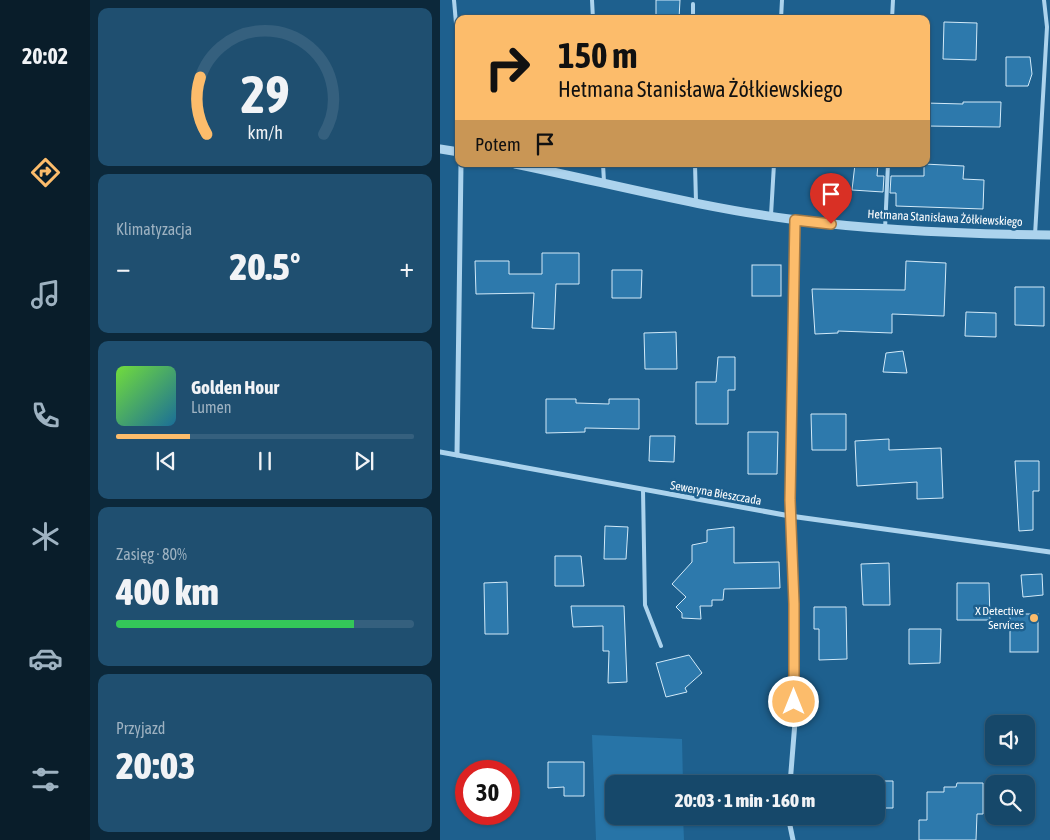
<!DOCTYPE html>
<html lang="pl">
<head>
<meta charset="utf-8">
<style>
	body { margin:0; font-family:"Asap Condensed",sans-serif; background:#1f4f70; color:#f1f3f6; height:100vh; display:flex; flex-direction:column; font-size:19px; white-space:nowrap }
	* { box-sizing:border-box; margin:0 }
	p { font-size:16px; color:#9eb2c1 }
	.icon { flex:none; width:28px; height:28px; fill:none; stroke:currentColor; stroke-width:2; stroke-linecap:round; stroke-linejoin:round }
	.map { position:relative; flex:1; overflow:hidden }
	.details { display:flex; flex-direction:column; gap:8px; padding:8px; background:#0c283a; width:350px }
	.details>* { flex:none }
	.banner { position:absolute; left:15px; top:15px; width:475px; height:152px; border-radius:10px; box-shadow:0 1px 4px #0004,0 0 0 1px #35607e; background:#fcbc6b; color:#111; overflow:hidden }
	.buttons { position:absolute; left:545px; top:715px; display:grid; gap:10px }
	.buttons a { display:grid; place-items:center; width:50px; height:50px; border-radius:10px; background:#16486a; box-shadow:0 1px 4px #0004,0 0 0 1px #35607e; font-size:25px }
	.speed { position:absolute; left:15px; top:760px; display:flex; gap:10px; font-size:25px; font-weight:700; text-align:center }
	.speed>* { display:grid; place-content:center; width:65px; height:65px; border-radius:50%; background:#16486a; box-shadow:0 1px 4px #0004,0 0 0 1px #35607e; line-height:1 }
	.speed .limit { border:8px solid #d22; background:#fff; color:#111 }
	.pin { position:absolute; display:grid; place-items:center; width:42px; height:42px; color:#fff; margin:-51px -21px; border-radius:50% 50% 50% 0; rotate:-45deg; box-shadow:0 0 5px #0007 }
	.pin .icon { rotate:45deg }
	.me { position:absolute; width:55px; margin:-28px; rotate:0deg; stroke-linejoin:round; filter:drop-shadow(0 0 4px #0008) }
	.turn { display:flex; align-items:center; gap:18px; height:105px; padding:0 20px; font-size:22px }
	.turn .icon { width:65px; height:65px; stroke-width:2.5 }
	.turn b { display:block; font-size:35px; line-height:42px }
	.then { display:flex; align-items:center; height:48px; padding:0 20px; background:#0003; gap:10px; font-size:19px }
	.big { font-size:38px; font-weight:800; line-height:1.1 }
	.details .widget { flex:1; display:flex; flex-direction:column; justify-content:center; gap:8px; min-width:0; padding:0 18px; border-radius:10px; background:#1f4f70 }
	.details .dial { align-items:center; gap:0 }
	.dial svg { height:130px; overflow:visible; fill:none; stroke:#35607e; stroke-width:7; stroke-linecap:round; text-anchor:middle }
	.dial text { fill:#f1f3f6; stroke:none }
	.song { display:flex; align-items:center; gap:15px }
	.cover { width:60px; height:60px; border-radius:8px; background:linear-gradient(135deg,hsl(100 70% 55%),hsl(200 70% 35%)) }
	.played { height:5px; border-radius:2px; background:linear-gradient(90deg,#fcbc6b 25%,#35607e 25%) }
	.keys { display:flex; justify-content:space-around; direction:ltr }
	.heat { display:flex; justify-content:space-between; align-items:center; font-size:28px; direction:ltr }
	.charge { height:8px; border-radius:4px; background:linear-gradient(90deg,#34c759 80%,#35607e 0) }
	.trip { position:absolute; left:165px; top:775px; width:280px; height:50px; border-radius:10px; background:#16486a; box-shadow:0 1px 4px #0004,0 0 0 1px #35607e; font-weight:800; line-height:50px; text-align:center }
	main { display:flex; flex:1; min-height:0 }
	.dock { display:flex; flex-direction:column; width:90px; justify-content:space-around; align-items:center; background:#091d2a; color:#9eb2c1 }
	.dock .icon { width:35px; height:35px }
	.dock .current { color:#fcbc6b }
	.dock b { font-size:22px; color:#f1f3f6 }
	.map>svg:first-child { display:block }
	.green { fill:#2774a7 }
	.building { fill:#2d79ac; stroke:#d2eaf9 }
	.lines { fill:none; stroke-linecap:round; stroke-linejoin:round }
	.service { stroke:#acd3ed; stroke-width:4 }
	.minor { stroke:#acd3ed; stroke-width:5 }
	.tertiary { stroke:#acd3ed; stroke-width:9 }
	.route-casing { stroke:#a47a46; stroke-width:12 }
	.route { stroke:#fcbc6b; stroke-width:9 }
	.poi-dot { fill:#fcbc6b; stroke:#1e608e; stroke-width:2 }
	.labels { text-anchor:middle; dominant-baseline:central; stroke-width:5; stroke-linejoin:round; paint-order:stroke }
	.street-label { font-size:12px; fill:#fff; stroke:#1e608e }
	.poi-label { font-size:12px; fill:#fff; stroke:#1e608e; text-anchor:end }
</style>
</head>
<body>
<main>
<nav class="dock">
<b>20:02</b>
<svg class="icon current" aria-label="directions" viewBox="0 0 24 24"><path d="M12 3l9 9-9 9-9-9zM9 14v-3h6M13 9l2 2-2 2"/></svg>
<svg class="icon" aria-label="music" viewBox="0 0 24 24"><path d="M9 18V5l10-2v13"/><circle cx="6" cy="18" r="3"/><circle cx="16" cy="16" r="3"/></svg>
<svg class="icon" aria-label="phone" viewBox="0 0 24 24"><path d="M5 4h4l2 5-3 2q2 4 5 5l2-3 5 2v4C11 20 4 13 5 4z"/></svg>
<svg class="icon" aria-label="climate" viewBox="0 0 24 24"><path d="M12 3v18M4 7l16 10M4 17L20 7"/></svg>
<svg class="icon" aria-label="car" viewBox="0 0 24 24"><path d="M5 17H2v-5l4-1 3-4h7l3 4 3 1v5h-3M9 17h6M6 11h13"/><circle cx="7" cy="17" r="2"/><circle cx="17" cy="17" r="2"/></svg>
<svg class="icon" aria-label="filters" viewBox="0 0 24 24"><path d="M4 7h16M4 17h16"/><circle cx="9" cy="7" r="2"/><circle cx="15" cy="17" r="2"/></svg>
</nav>
<section class="details">
<div class="widget dial"><svg viewBox="0 0 100 80">
<path d="M14 69A42 42 0 1 1 86 69"/>
<path d="M14 69A42 42 0 0 1 10 34" stroke="#fcbc6b"/>
<text x="50" y="56" font-size="32" font-weight="700">29</text>
<text x="50" y="72" font-size="11">km/h</text>
</svg></div>
<div class="widget"><p>Klimatyzacja</p>
<div class="heat"><a>−</a><b class="big">20.5°</b><a>+</a></div>
</div>
<div class="widget">
<div class="song"><i class="cover"></i><div><b>Golden Hour</b><p>Lumen</p></div></div>
<div class="played"></div>
<div class="keys"><svg class="icon" aria-label="previous" viewBox="0 0 24 24"><path d="M18 5L8 12l10 7zM5 5v14"/></svg><svg class="icon" aria-label="pause" viewBox="0 0 24 24"><path d="M8 5v14M16 5v14"/></svg><svg class="icon" aria-label="next" viewBox="0 0 24 24"><path d="M6 5l10 7-10 7zM19 5v14"/></svg></div>
</div>
<div class="widget"><p>Zasięg · 80%</p><b class="big">400 km</b><div class="charge"></div></div>
<div class="widget"><p>Przyjazd</p><b class="big">20:03</b></div>
</section>
<div class="map">
<svg width="610" height="840" viewBox="0 0 610 840">
	<rect width="100%" height="100%" fill="#1e608e"/>
	<path class="green" d="M152 735 242 739 243 784H174V816H243L244 840H156Z"/>
	<g class="building">
		<path d="M216 0H240L239 19H216Z"/>
		<path d="M504 22 537 23 536 60 503 59Z"/>
		<path d="M566 57H590L592 74 588 86H566Z"/>
		<path d="M523 102H561L560 127 486 126V103L523 104Z"/>
		<path d="M415 164H438L437 176H444L443 192 412 190Z"/>
		<path d="M484 164 524 166 523 179 544 180 543 209 456 206V193H450L451 176H484Z"/>
		<path d="M102 253H139V284H116L114 329 92 328 94 293 36 294 35 261H69V274H102Z"/>
		<path d="M466 261 506 263 504 316 452 314V333L398 331V333L375 334 372 289 465 290Z"/>
		<rect x="312" y="265" width="29" height="31"/>
		<path d="M172 270H202L201 298H172Z"/>
		<path d="M575 287H604V326L575 325Z"/>
		<path d="M526 312 556 313V337L525 336Z"/>
		<path d="M236 332 237 369H205L204 333Z"/>
		<path d="M463 351 467 373 443 372 446 353Z"/>
		<path d="M278 357H295V390H288V424H256V382H276Z"/>
		<path d="M106 399H136V403L169 404V399H199V429L145 428V432L106 433Z"/>
		<path d="M371 414H406V450H372Z"/>
		<path d="M308 432H338L337 474H308Z"/>
		<path d="M210 436H235L234 462 209 461Z"/>
		<path d="M449 439V450L501 448 503 498 477 499V482L417 486 415 441Z"/>
		<path d="M575 461H599V491H593V530L579 531Z"/>
		<path d="M165 526 188 527 186 559H164Z"/>
		<path d="M294 527V563L339 562 340 588 284 589 283 600H272V606H260L261 619 242 618V613L236 607 246 597 232 584 252 562V545L267 542V530Z"/>
		<path d="M115 556H141L144 586H115Z"/>
		<path d="M449 563 450 605H423L421 564Z"/>
		<path d="M602 574 603 595 583 597 581 575Z"/>
		<path d="M67 582 68 634H45L44 583Z"/>
		<path d="M517 583H549L550 620H517Z"/>
		<path d="M131 606H184L187 682 168 683 169 651H163V626L133 627Z"/>
		<path d="M374 607H406L407 659 379 660V629H374Z"/>
		<rect x="570" y="614" width="28" height="38"/>
		<path d="M469 629H501L500 663 469 664Z"/>
		<path d="M249 655 262 673 245 688 247 692 226 697 216 663Z"/>
		<path d="M108 762H144V796H124V787L108 788Z"/>
		<path d="M424 781H453V808H443V815H436V784H424Z"/>
		<path d="M517 783H543V814H537L536 840H479V820H487V792H504V787H516Z"/>
	</g>
	<g class="lines">
		<g class="service">
			<path d="M14 0 19 58"/>
			<path d="M152 0 153 19"/>
			<path d="M253 4V19"/>
			<path d="M341 19 342 0"/>
			<path d="M452 19 453 0"/>
			<path d="M163 164 164 182"/>
			<path d="M255 164 256 202"/>
			<path d="M331 215 334 164"/>
			<path d="M445 229 448 164"/>
			<path d="M595 235 607 27 604 0"/>
			<path d="M203 490 205 605 221 646"/>
		</g>
		<g class="minor">
			<path d="M0 452 350 516 610 552"/>
			<path d="M17 455 21 164"/>
			<path d="M350 784 355 722 354 604 350 500 355 220"/>
			<path d="M348 816 353 840"/>
		</g>
		<g class="tertiary">
			<path d="M0 149 19 152"/>
			<path d="M75 164C168 183 262 208 357 220 441 231 525 234 610 235"/>
		</g>
	</g>
	<g class="lines">
		<g class="route-casing">
			<path id="route" d="M354 702V604L350 500 355 220 391 224"/>
		</g>
		<use href="#route" class="route"/>
	</g>
	<circle class="poi-dot" cx="594" cy="618" r="5"/>
	<g class="labels">
		<g class="street-label">
			<text transform="translate(505 218) rotate(3)">Hetmana Stanisława Żółkiewskiego</text>
			<text transform="translate(276 493) rotate(10)">Seweryna Bieszczada</text>
		</g>
		<g class="poi-label">
			<text x="584" y="611">X Detective<tspan x="584" dy="14">Services</tspan></text>
		</g>
	</g>
</svg>
<div class="buttons">
<a><svg class="icon" aria-label="sound" viewBox="0 0 24 24"><path d="M4 9h4l5-4v14l-5-4H4zM17 9q2 3 0 6"/></svg></a>
<a><svg class="icon" aria-label="search" viewBox="0 0 24 24"><circle cx="10" cy="10" r="6"/><path d="M15 15l6 6"/></svg></a>
</div>
<div class="speed"><div class="limit">30</div></div>
<div class="pin" style="left:391px;top:224px;background:#d93025"><svg class="icon" aria-label="arrive" viewBox="0 0 24 24"><path d="M6 21V4h12l-3 4 3 4H6"/></svg></div>
<svg class="me" style="left:354px;top:702px" viewBox="-20 -20 40 40"><circle r="17" fill="#fcbc6b" stroke="#fff" stroke-width="3"/><path d="M0-11L8 9 0 5-8 9z" fill="#fff"/></svg>
<div class="trip">20:03 · 1 min · 160 m</div>
<div class="banner">
<div class="turn"><svg class="icon" aria-label="right" viewBox="0 0 24 24"><path d="M7 20v-9h11M14 6l5 5-5 5"/></svg><div><b>150 m</b>Hetmana Stanisława Żółkiewskiego</div></div>
<div class="then">Potem<svg class="icon" aria-label="arrive" viewBox="0 0 24 24"><path d="M6 21V4h12l-3 4 3 4H6"/></svg></div>
</div>
</div>
</main>
</body>
</html>
